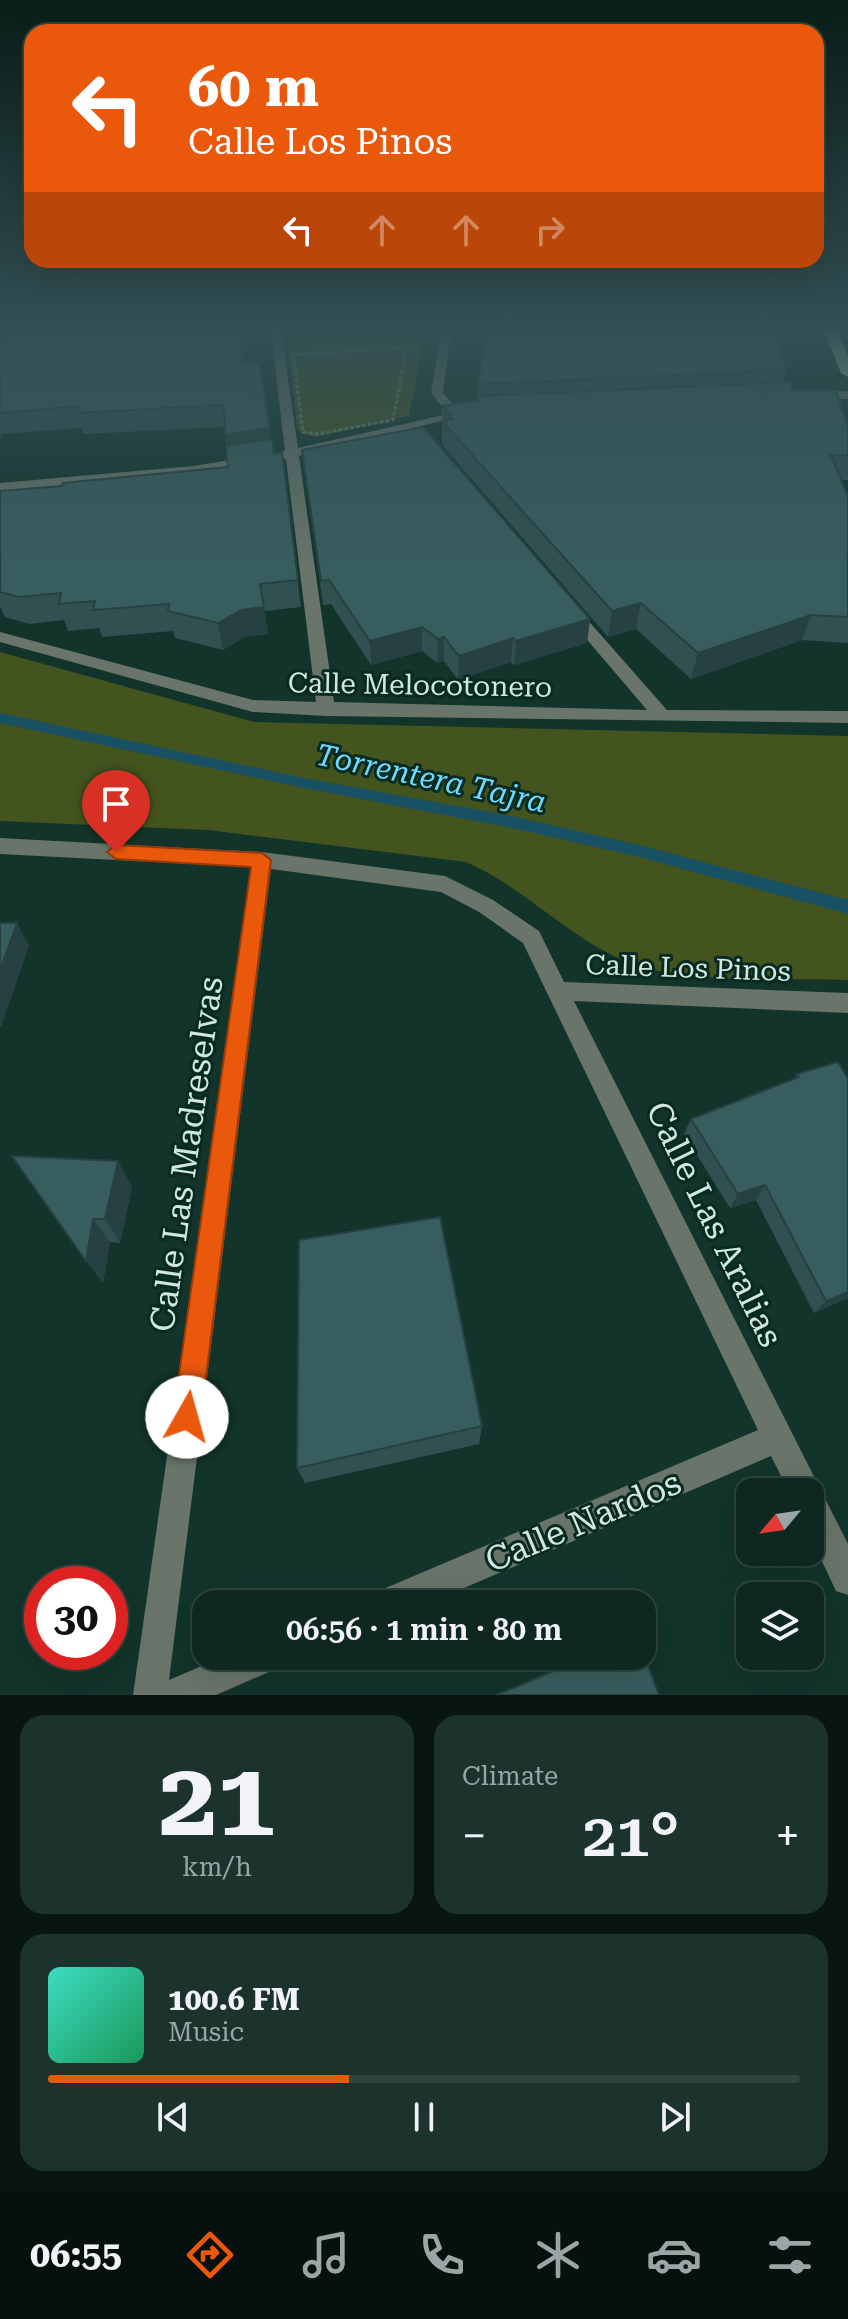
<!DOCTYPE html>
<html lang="en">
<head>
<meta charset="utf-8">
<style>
	body { margin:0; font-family:"Roboto Serif",serif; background:#1c332d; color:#f1f3f6; height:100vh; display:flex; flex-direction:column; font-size:30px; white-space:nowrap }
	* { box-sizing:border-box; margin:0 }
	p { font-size:26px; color:#9ba5a5 }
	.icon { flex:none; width:44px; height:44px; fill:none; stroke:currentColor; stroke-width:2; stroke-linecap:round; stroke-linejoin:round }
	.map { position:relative; height:1695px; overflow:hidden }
	.side { display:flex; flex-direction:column; gap:20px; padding:20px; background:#081512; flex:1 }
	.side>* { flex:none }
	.banner { position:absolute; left:24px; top:24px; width:800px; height:244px; border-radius:24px; box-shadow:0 8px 32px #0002,0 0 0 2px #2e443e; background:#ea580c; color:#fff; overflow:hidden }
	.needle { width:52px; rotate:241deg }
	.fabs { position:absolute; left:736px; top:1478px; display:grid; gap:16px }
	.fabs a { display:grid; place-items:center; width:88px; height:88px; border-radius:16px; background:#0e2720; box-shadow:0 8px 32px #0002,0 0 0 2px #2e443e; font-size:40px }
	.speed { position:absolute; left:24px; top:1566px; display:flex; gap:16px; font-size:40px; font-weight:700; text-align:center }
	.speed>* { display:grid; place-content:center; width:104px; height:104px; border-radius:50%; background:#0e2720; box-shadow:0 8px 32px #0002,0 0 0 2px #2e443e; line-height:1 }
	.speed .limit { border:12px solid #d22; background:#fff; color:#111 }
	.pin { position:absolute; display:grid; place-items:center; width:68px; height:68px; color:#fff; margin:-82px -34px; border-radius:50% 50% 50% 0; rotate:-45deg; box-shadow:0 0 8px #0007 }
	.pin .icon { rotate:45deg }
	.me { position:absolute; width:88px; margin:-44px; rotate:7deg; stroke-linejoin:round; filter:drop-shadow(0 0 6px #0008) }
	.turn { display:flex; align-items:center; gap:28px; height:168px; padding:0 32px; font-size:36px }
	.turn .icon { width:104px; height:104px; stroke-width:2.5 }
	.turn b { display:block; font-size:56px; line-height:68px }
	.lanes { display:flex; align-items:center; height:76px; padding:0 32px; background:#0003; justify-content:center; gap:40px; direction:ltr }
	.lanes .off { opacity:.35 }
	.big { font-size:60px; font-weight:600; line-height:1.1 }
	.side .card { flex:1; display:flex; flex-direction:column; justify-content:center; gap:12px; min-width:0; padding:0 28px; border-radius:24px; background:#1c332d }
	.side .dial { align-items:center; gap:0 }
	.dial b { font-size:104px; line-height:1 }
	.song { display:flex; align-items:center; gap:24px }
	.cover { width:96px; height:96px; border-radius:12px; background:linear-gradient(135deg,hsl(170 70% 55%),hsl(150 70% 35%)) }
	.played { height:8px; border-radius:4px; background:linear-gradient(90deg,#ea580c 40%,#2e443e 40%) }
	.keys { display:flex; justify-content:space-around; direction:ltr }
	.heat { display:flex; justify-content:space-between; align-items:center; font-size:44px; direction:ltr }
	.side .tiles { flex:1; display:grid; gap:20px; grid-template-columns:1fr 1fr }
	.card:last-child { grid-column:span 2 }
	.trip { position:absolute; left:192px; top:1590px; width:464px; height:80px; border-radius:24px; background:#0e2720; box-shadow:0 8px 32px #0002,0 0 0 2px #2e443e; font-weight:600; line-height:80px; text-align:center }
	.tab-bar { display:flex; height:128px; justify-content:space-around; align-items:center; background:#06100d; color:#9ba5a5 }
	.tab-bar .icon { width:56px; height:56px }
	.tab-bar .selected { color:#ea580c }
	.tab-bar b { font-size:36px; color:#f1f3f6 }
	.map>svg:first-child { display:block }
	.green { fill:#44541e }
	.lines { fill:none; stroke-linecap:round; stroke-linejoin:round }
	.stream { fill:#185163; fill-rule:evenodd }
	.path { stroke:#67837b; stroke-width:3; stroke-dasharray:4 2; stroke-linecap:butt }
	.minor { fill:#69746a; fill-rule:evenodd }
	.highway { fill:#bcd7bf; fill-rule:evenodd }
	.wall { fill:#305051 }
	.shaded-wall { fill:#274142 }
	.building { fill:#385d5e; stroke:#274142; stroke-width:2 }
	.route { fill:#ea580c; stroke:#983908; stroke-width:2 }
	.labels { text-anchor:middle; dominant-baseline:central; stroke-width:6; stroke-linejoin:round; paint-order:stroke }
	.street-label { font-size:28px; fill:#d3e6df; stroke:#072a21 }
	.water-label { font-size:30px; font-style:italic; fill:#6fdafe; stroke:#072a21 }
	.near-street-label { font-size:34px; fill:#d3e6df; stroke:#072a21 }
</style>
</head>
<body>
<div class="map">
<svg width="848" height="1695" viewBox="0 0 848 1695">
	<rect width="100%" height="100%" fill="#12342b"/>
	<g class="green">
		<path d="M287 331H425L409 416 316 437 300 433 297 428Z"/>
		<path d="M0 652 254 722 848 736V980C784 978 679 985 622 960 566 935 523 887 466 862L208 830 0 821Z"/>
	</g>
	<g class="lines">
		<path class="stream" d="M0 713 304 778 512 816 639 845 848 900V914L639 857 512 828 304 788 0 723Z"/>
		<path class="path" d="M407 347 393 420 318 434 303 432 293 355Z"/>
		<g class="minor">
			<path d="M271 331H281L298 448 448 414 431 393 441 331H451L443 393 459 411 468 409 474 413 299 456 334 702 647 710 566 615 564 612 572 607 578 609 667 710 848 711V723L326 716 253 712 0 642V632L253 700 316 702 286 459 193 474 0 491V483L193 466 285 451Z"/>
			<path d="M848 391V399L812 400 806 396 812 392Z"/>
			<path d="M0 838 262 852 445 876 493 900 539 931 564 982 848 993V1013L574 1001 848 1544V1595L836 1591 810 1536V1492H789L771 1456 427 1604H371L376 1592 758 1430 523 943 479 912 441 892 271 869 169 1680 225 1656H283L278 1668 216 1695H133L251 867 0 854Z"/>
		</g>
		<path class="highway" d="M824 331H838L848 356V377L841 373Z"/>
	</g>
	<g class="wall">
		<path d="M0 331H213L212 334 241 332 244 363 271 439 274 454 282 452 301 607 264 611 268 634 245 637 223 650 175 638 173 631 102 637 99 628 68 631 64 620 29 624 5 617 0 606V491L62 486 228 467 225 427 83 434 81 428 2 434 0 439Z"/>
		<path d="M786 370 783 382 848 427V480H841L848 497V643L802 640 691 679 636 629 608 637 442 445V406L477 400 479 384Z"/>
		<path d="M302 450 590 619 587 643 514 665 511 662 458 680 444 661 437 663 422 651 371 665 331 604 323 605Z"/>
		<path d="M838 1062 848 1298 814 1313 756 1200 730 1208 684 1134 691 1119 795 1078 797 1074Z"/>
		<path d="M12 1156 132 1187 120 1243 110 1242 103 1283Z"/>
		<path d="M482 1426 479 1444 305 1483 297 1468Z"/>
	</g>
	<g class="shaded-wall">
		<path d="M241 332 244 352 245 384 242 363Z"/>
		<path d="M270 428 273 450 229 457 226 435Z"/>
		<path d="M641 603 636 629 608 637 612 611Z"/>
		<path d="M264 607 268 634 245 637 223 650 218 623 241 610Z"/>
		<path d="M811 615 802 640 691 679 698 653Z"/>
		<path d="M590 619 587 643 514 665 516 641Z"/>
		<path d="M422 627V651L371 665 370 641Z"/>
		<path d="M444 637V661L437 663 438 639Z"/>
		<path d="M513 638 511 662 458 680 459 656Z"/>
		<path d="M17 923 29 946 1 1027 0 1025V970Z"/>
		<path d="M118 1161 132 1187 120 1243 105 1219Z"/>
		<path d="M765 1185 756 1200 730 1208 738 1194Z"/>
		<path d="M93 1219 110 1242 103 1283 86 1261Z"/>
		<path d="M848 1292V1298L814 1313 826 1301Z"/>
	</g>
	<g class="building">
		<path d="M0 331H209L208 335 241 332 242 363 259 362 270 428 226 435 223 405 77 413 78 406 0 413Z"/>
		<path d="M484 331H775L786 370 479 384Z"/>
		<path d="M790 382 792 390 836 391 848 427V455H831L848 497V617L811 615 698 653 641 603 612 611 442 421 453 419 442 406 477 400 478 396Z"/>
		<path d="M423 427 590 619 516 641 513 638 459 656 444 637 438 639 422 627 370 641 329 580 321 581 302 450Z"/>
		<path d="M272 439 274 454 282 452 298 580 260 584 264 607 241 610 218 623 168 611 169 604 93 610 95 601 59 604 61 593 19 597 0 592V491L62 486 63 483 228 467 226 446Z"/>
		<path d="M0 923H17L0 970Z"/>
		<path d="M838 1062 848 1079V1292L826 1301 765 1185 738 1194 691 1119 799 1077 797 1074Z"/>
		<path d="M12 1156 118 1161 105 1219H93L86 1261Z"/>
		<path d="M440 1217 482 1426 297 1468 299 1240Z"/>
		<path d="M642 1650 659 1695H495L516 1687 588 1656H642Z"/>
	</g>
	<linearGradient id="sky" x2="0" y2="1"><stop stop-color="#0a1d18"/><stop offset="0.58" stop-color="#335055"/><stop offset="1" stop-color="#335055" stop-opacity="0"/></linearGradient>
	<rect width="848" height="568" fill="url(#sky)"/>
	<path class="route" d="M116 845 262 853 271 860 201 1417 197 1426 187 1430 177 1426 173 1417 251 867 116 859 107 852Z"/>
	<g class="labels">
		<g class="street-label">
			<text transform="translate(420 685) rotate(1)">Calle Melocotonero</text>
			<text transform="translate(688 968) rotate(2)">Calle Los Pinos</text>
		</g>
		<g class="water-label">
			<text transform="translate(431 778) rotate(12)">Torrentera Tajra</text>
		</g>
		<g class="near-street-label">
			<text transform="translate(186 1154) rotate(-82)">Calle Las Madreselvas</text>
			<text transform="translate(715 1224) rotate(64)">Calle Las Aralias</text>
			<text transform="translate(583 1521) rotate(-23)">Calle Nardos</text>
		</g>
	</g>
</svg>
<div class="fabs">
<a><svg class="needle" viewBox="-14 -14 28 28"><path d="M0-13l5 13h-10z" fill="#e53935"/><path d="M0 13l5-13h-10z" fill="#9ba5a5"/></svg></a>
<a><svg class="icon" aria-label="layers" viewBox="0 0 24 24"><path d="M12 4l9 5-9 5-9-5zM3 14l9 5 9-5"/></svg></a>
</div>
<div class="speed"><div class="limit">30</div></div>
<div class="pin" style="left:116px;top:852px;background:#d93025"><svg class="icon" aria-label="arrive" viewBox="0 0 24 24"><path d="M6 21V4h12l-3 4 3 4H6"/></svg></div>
<svg class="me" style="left:187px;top:1417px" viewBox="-20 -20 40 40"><circle r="19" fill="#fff"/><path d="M0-13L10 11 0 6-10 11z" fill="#ea580c"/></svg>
<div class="trip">06:56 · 1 min · 80 m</div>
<div class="banner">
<div class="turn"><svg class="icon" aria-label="left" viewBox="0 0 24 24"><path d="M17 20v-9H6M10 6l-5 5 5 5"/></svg><div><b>60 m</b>Calle Los Pinos</div></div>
<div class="lanes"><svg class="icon" aria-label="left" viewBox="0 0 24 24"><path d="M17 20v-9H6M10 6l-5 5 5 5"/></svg><svg class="icon off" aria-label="ahead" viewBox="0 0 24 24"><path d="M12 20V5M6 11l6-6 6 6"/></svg><svg class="icon off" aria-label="ahead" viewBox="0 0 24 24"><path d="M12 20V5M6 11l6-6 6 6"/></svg><svg class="icon off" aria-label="right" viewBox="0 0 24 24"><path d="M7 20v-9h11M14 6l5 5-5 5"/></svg></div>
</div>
</div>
<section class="side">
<div class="tiles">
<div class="card dial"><b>21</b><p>km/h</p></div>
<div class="card"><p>Climate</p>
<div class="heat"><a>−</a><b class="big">21°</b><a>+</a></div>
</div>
<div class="card">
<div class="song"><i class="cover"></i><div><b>100.6 FM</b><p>Music</p></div></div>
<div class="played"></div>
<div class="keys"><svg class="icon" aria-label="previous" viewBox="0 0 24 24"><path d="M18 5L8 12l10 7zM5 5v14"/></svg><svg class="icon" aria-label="pause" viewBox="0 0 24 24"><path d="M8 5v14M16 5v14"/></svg><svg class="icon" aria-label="next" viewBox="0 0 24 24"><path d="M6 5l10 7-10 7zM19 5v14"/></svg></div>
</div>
</div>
</section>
<nav class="tab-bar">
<b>06:55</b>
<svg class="icon selected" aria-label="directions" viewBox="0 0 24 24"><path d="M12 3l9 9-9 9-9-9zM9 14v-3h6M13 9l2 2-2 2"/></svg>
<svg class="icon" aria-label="music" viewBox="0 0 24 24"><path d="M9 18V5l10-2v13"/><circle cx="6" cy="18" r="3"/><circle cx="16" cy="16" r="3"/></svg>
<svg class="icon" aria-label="phone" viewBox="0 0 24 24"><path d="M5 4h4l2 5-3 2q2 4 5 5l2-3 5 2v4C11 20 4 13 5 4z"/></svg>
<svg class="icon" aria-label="climate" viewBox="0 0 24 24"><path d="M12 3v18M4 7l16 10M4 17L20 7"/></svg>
<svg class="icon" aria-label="car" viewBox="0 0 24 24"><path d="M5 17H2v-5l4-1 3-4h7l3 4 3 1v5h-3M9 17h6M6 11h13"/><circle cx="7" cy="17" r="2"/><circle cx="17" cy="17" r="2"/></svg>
<svg class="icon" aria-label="filters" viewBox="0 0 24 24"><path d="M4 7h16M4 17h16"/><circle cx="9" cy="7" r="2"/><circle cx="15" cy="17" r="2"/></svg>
</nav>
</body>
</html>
